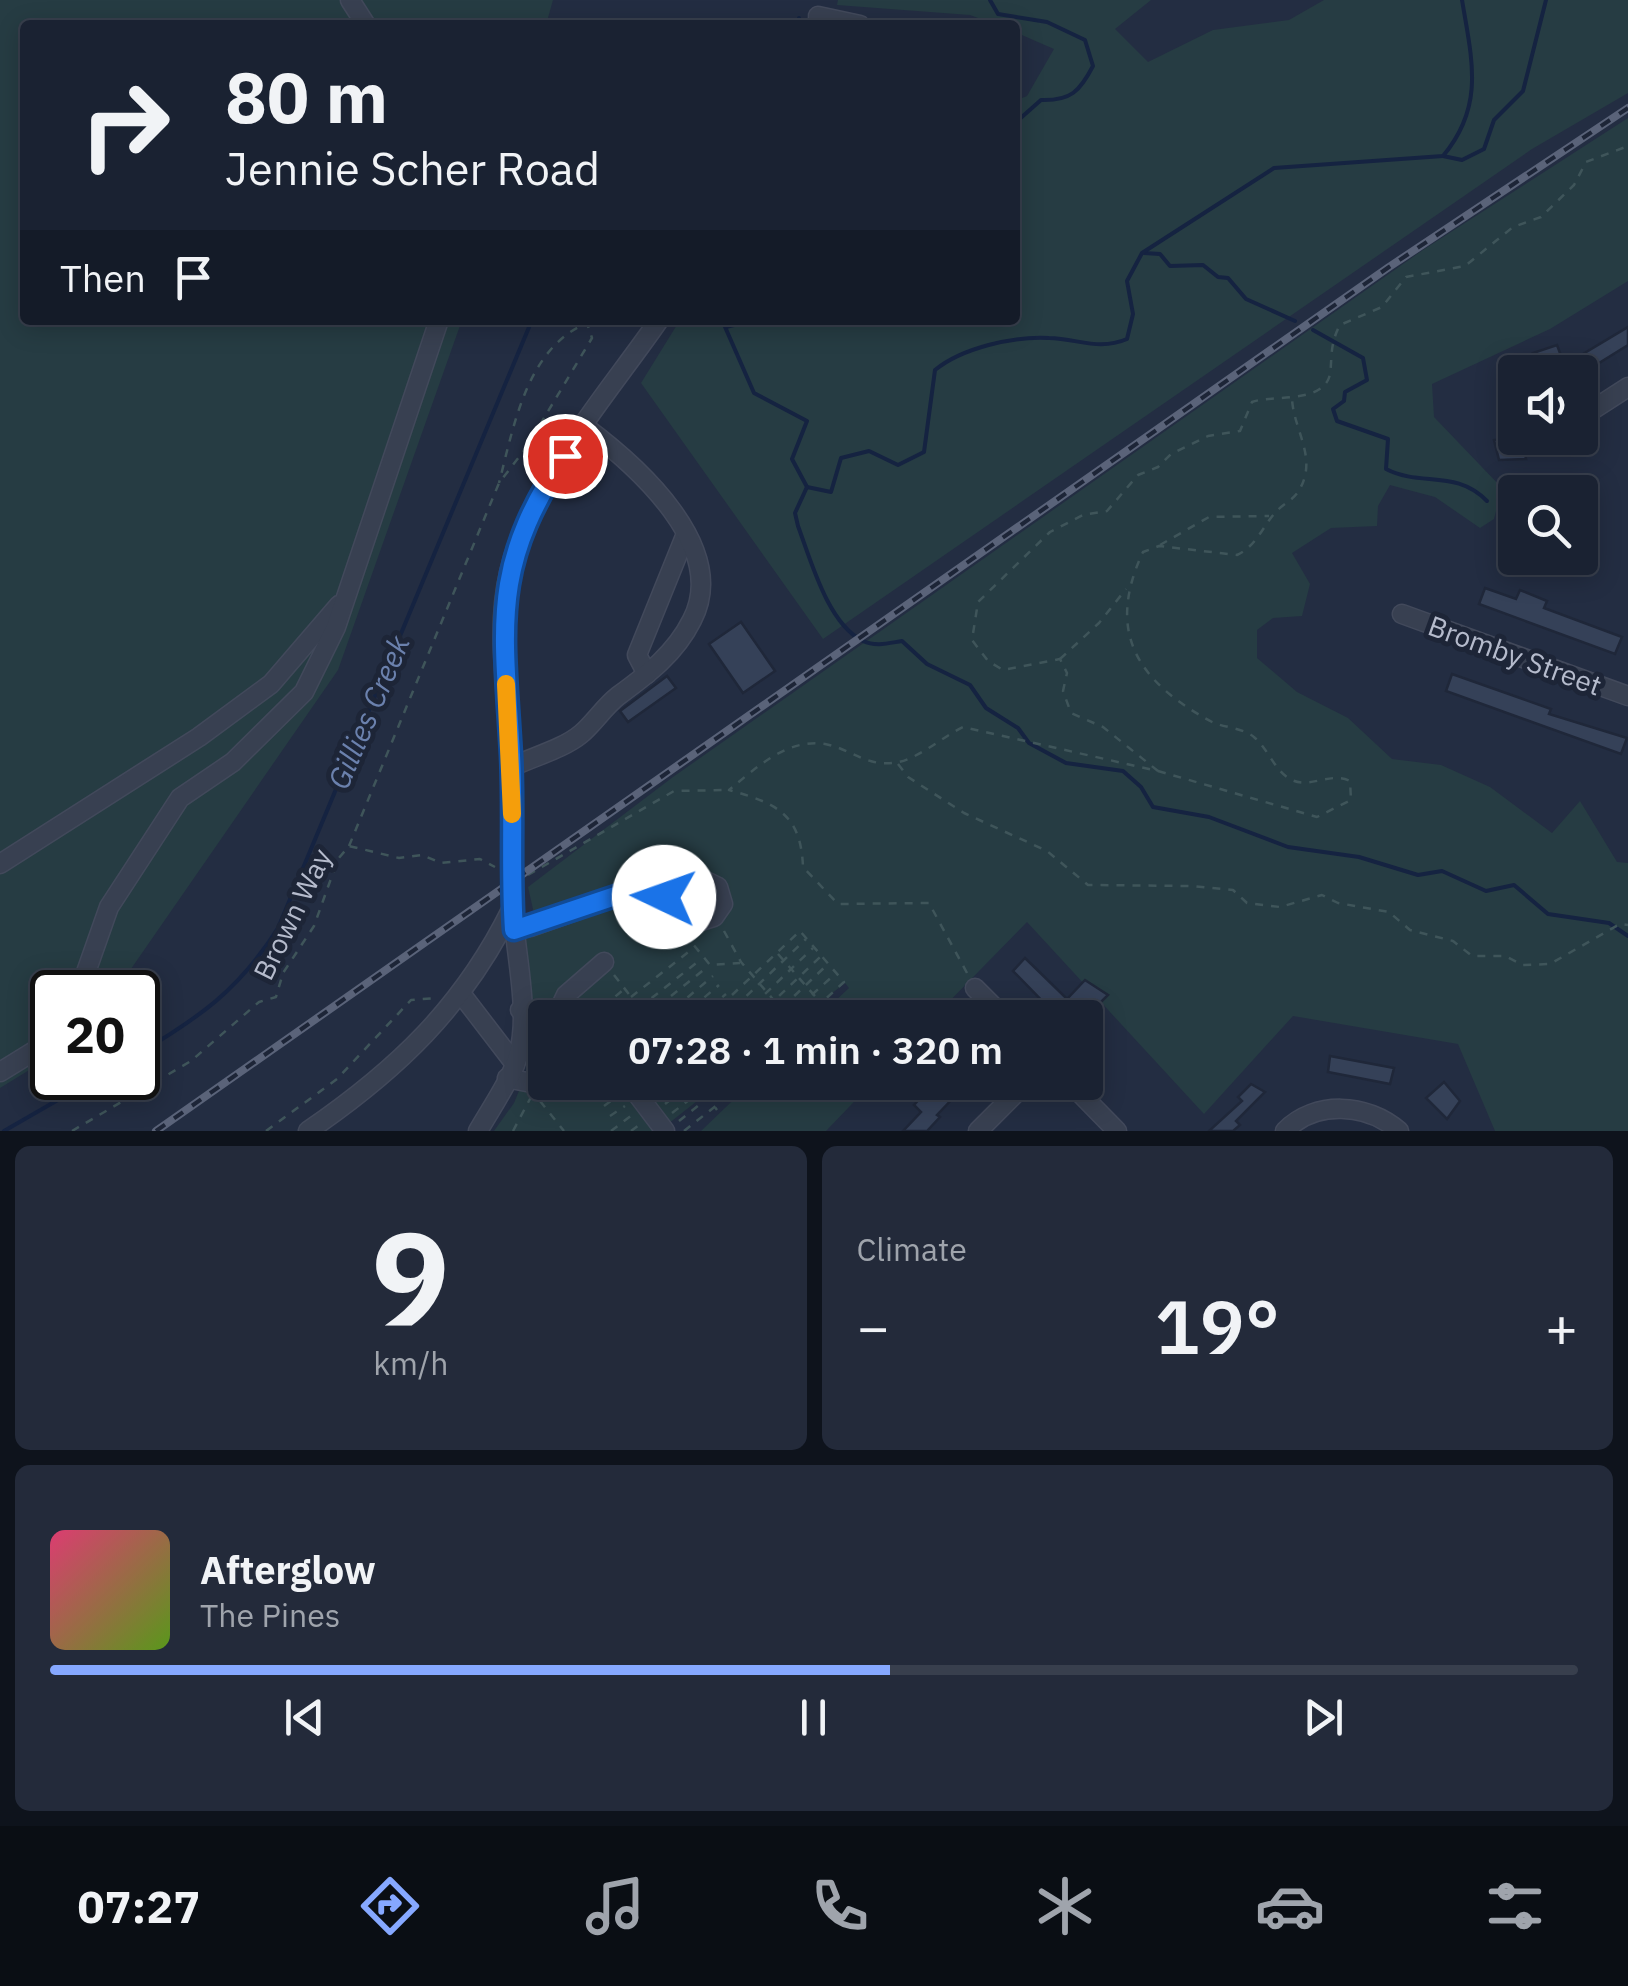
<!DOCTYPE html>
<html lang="en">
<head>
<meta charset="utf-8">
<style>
	body { margin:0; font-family:"IBM Plex Sans",sans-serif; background:#232a3a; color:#f1f3f6; height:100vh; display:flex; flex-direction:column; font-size:38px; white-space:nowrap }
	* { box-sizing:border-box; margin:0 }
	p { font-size:32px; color:#9fa4ac }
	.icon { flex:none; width:55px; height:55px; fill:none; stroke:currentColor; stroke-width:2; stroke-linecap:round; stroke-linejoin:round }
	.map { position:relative; height:1131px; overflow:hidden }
	.sheet { display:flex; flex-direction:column; gap:15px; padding:15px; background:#0e131c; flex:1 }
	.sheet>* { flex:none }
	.guide { position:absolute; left:20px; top:20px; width:1000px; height:305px; border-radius:10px; box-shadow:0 5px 25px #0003,0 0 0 2px #383f4d; background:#1a2232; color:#f1f3f6; overflow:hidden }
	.controls { position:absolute; left:1498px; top:355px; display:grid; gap:20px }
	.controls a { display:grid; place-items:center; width:100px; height:100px; border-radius:10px; background:#1a2232; box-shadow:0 5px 25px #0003,0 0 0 2px #383f4d; font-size:50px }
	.speed { position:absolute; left:30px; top:970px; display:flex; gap:20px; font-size:50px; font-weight:700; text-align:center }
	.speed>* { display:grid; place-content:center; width:130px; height:130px; border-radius:50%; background:#1a2232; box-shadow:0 5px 25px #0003,0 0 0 2px #383f4d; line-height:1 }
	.speed .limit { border:5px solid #111; border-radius:15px; background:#fff; color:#111 }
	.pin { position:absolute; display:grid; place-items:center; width:85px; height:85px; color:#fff; margin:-42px; border:5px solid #fff; border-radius:50%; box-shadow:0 2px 10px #0007 }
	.me { position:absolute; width:110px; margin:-55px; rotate:273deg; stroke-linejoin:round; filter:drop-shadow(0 0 8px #0008) }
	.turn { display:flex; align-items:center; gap:35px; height:210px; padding:0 40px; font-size:45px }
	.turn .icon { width:130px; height:130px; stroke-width:2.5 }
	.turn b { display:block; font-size:70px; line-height:85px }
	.then { display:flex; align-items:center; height:95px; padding:0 40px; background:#0003; gap:20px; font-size:38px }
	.big { font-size:75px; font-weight:600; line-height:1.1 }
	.sheet .widget { flex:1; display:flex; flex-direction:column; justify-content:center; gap:15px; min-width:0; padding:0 35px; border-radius:15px; background:#232a3a }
	.sheet .dial { align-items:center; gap:0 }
	.dial b { font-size:130px; line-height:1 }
	.song { display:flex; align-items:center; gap:30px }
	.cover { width:120px; height:120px; border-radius:15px; background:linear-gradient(135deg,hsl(340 70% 55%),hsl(90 70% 35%)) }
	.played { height:10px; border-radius:5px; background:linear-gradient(90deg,#86a8ff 55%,#383f4d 55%) }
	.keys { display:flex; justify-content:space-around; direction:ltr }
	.heat { display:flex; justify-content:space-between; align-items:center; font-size:55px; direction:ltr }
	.sheet .tiles { flex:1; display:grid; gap:15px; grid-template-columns:1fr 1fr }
	.widget:last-child { grid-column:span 2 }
	.trip { position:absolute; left:528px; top:1000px; width:575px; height:100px; border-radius:10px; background:#1a2232; box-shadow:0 5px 25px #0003,0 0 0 2px #383f4d; font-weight:600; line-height:100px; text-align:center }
	.menu { display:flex; height:160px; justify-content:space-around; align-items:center; background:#0a0e14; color:#9fa4ac }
	.menu .icon { width:70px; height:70px }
	.menu .on { color:#86a8ff }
	.menu b { font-size:45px; color:#f1f3f6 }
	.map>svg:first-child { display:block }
	.green { fill:#263c43 }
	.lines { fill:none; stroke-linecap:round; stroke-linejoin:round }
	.stream { stroke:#152341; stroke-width:4 }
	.building { fill:#354158; stroke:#1f2739; stroke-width:2.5 }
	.minor-casing { stroke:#42495b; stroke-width:21 }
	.path { stroke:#3f555a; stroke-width:2.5; stroke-dasharray:8 8; stroke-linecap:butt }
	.minor { stroke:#384051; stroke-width:18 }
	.rail-casing { stroke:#5a6379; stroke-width:8 }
	.rail { stroke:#1d2537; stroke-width:4; stroke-dasharray:11; stroke-linecap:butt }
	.route-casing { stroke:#114b97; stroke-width:25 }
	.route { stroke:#1a73e8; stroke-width:18 }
	.slow { stroke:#f59e0b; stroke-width:18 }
	.labels { text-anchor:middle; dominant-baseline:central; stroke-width:10; stroke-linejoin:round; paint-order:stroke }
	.street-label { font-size:28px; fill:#b5bbcc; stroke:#1d2537 }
	.water-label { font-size:30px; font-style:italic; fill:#6b81ad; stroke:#1d2537 }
</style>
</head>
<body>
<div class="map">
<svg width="1628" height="1131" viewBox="0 0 1628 1131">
	<rect width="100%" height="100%" fill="#232d42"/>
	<g class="green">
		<path d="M0 0H553L546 25H25V320H462L338 670 115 992H52V1056L0 1088Z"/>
		<path d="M838 0H1151L1115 29 1148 62 1213 30 1289 20 1324 0H1628V93L1532 149 823 639 641 383 680 320H1015V101L1027 96 1054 49 1015 32V25H997L970 15 837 5Z"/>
		<path d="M1628 118V281L1550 329 1432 384 1434 417 1502 488 1494 519 1480 528 1435 497 1390 485 1378 506 1377 526 1331 528 1292 553 1310 584 1302 616 1273 618 1257 630V658L1297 692 1348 718 1392 759 1441 765 1490 787 1552 833 1580 801 1617 862 1628 863V1131H1495L1458 1044 1293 1016 1204 1114 1027 922 934 1017H818L849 988 845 983 802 1017 545 1018V1082L720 1083 659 1131H494L514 1103 526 1074 521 934 535 918 528 887 673 777 1423 250Z"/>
		<path d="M751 1083V1082L872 1083 826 1131H701Z"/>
	</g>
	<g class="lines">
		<g class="stream">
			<path d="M990 0 998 14 1047 22 1085 40 1093 66C1080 91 1071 101 1041 100L1015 123"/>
			<path d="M799 18 800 25"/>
			<path d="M1443 156 1462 160 1484 149 1494 120 1523 91 1546 0"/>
			<path d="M1144 253 1160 254 1170 266 1203 265 1218 277 1228 278 1246 299 1295 321"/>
			<path d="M722 320 754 393 807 421 792 459 807 487 831 492 841 458 869 451 898 465 924 452 935 370C962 348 1013 336 1049 338 1079 339 1099 351 1127 339L1133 314 1127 281 1142 253 1274 168 1443 156C1485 106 1472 60 1462 0"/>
			<path d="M726 327 754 320"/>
			<path d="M1313 330 1363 358 1367 380 1345 392 1344 401 1333 409 1337 421 1388 439 1386 469C1421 487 1456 469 1487 501"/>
			<path d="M807 487 795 513 798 526C811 561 828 624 863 641 876 647 889 643 902 641L927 664 970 685 986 708 1018 728 1029 743 1066 763 1123 771 1141 787 1153 807 1209 817 1288 847 1359 857 1418 875 1442 871 1486 891 1514 885 1548 914 1609 923 1628 936"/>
			<path d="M138 1054C200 1017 239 990 278 928L532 320"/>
			<path d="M4 1131 96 1078"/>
		</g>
	</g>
	<g class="building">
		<path d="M1628 327V345L1591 368 1583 354Z"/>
		<path d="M1557 345 1567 372H1540L1533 353Z"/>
		<path d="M1515 438H1522L1526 459 1499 460 1494 440Z"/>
		<path d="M1485 588 1516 599 1520 590 1547 601 1544 608 1622 637 1615 654 1479 604Z"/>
		<path d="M741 622 775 671 743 693 709 644Z"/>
		<path d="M1452 674 1551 709 1549 714 1627 738 1621 754 1446 691Z"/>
		<path d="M667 676 676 688 628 722 620 711Z"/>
		<path d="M1025 958 1067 999 1085 980 1108 995 1088 1015 1082 1010 1074 1018H1059L1013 971Z"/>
		<path d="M1330 1056 1394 1068 1390 1084 1328 1072Z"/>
		<path d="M1444 1082 1460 1101 1447 1119 1426 1098Z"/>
		<path d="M1251 1084 1265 1092 1236 1121 1240 1125 1233 1131H1209L1242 1101 1238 1097Z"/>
		<path d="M944 1085 955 1096 937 1115 940 1117 927 1131H903L921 1112 914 1105 925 1093 930 1099Z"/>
	</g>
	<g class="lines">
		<g class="minor-casing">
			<g id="minor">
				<path d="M350 0 366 25"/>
				<path d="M818 16 860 25"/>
				<path d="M1580 418 1628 387"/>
				<path d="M1402 614 1628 696"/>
				<path d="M647 674 637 655 686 534"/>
				<path d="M512 767C532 757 563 749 581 734 594 723 604 707 618 696 648 674 675 654 692 620 730 547 636 465 585 427"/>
				<path d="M0 864 199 737 271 684 339 605"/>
				<path d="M514 930 530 927 645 886C675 875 689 871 718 887L723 904 714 917 698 922 645 886"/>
				<path d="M975 988 1005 1018"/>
				<path d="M79 992 109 907 180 798 233 762 304 692 336 627 439 320"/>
				<path d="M462 995 515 1064"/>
				<path d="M520 1010H559L576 1018"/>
				<path d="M559 1010 566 995 604 962"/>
				<path d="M0 1072 52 1040"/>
				<path d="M507 1078 562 1089 589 1082"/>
				<path d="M628 1082 665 1131"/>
				<path d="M1069 1082 1117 1131"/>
				<path d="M308 1131C397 1070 463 1007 511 910"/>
				<path d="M478 1131C490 1110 506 1087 515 1065 532 1022 517 965 514 921 509 866 514 810 511 754 508 694 495 633 509 573 531 479 605 398 659 320"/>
				<path d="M978 1131 1027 1082"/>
				<path d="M1285 1131C1315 1100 1367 1103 1399 1131"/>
			</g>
		</g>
		<g class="path">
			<path d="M1160 545 1209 517 1269 516"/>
			<path d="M1060 659 1099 623 1126 589"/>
			<path d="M898 764 908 777 964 813 1047 851 1088 885 1192 886 1233 890 1247 903 1280 907 1322 895 1338 903 1389 912 1410 930 1453 941 1472 956H1505L1523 965 1550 964 1620 924 1628 925"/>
			<path d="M1158 771 1317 817 1351 800 1350 781C1330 771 1309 790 1290 779 1275 771 1268 749 1255 738 1245 728 1225 728 1212 722 1138 682 1105 633 1143 552L1159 546 1237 555C1256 546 1262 528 1274 514 1281 505 1292 501 1298 492 1319 459 1294 432 1292 399"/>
			<path d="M349 846 499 483 526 448 592 338 587 323C527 348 514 425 499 483"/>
			<path d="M528 875 674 791 727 790"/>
			<path d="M724 931 741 962 789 1018"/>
			<path d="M684 933 710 965 740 963"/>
			<path d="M778 954 821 1003"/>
			<path d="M967 973 929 903 838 904 803 867C801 813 775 803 729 790 756 768 787 738 825 744 851 749 865 766 893 763 916 761 942 737 963 727L1158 771 1103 727 1071 713 1063 691 1067 673 1060 659 1003 670 988 661 972 640 978 602 1050 532 1083 515 1107 511 1138 475 1158 467 1171 454 1208 436 1240 431 1252 402C1271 395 1316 403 1328 380 1334 368 1327 348 1340 325L1382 307 1406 277 1465 266 1513 227 1541 217 1574 185 1586 162 1628 146"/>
			<path d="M614 975 646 1016"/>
			<path d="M732 995 800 931 844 982 805 1018"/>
			<path d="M631 997 691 950"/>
			<path d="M735 1007 806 939"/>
			<path d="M639 1008 700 960"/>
			<path d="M646 1016 706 968"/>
			<path d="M742 1016 813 948"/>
			<path d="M788 1016 834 975"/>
			<path d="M591 1017 623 990"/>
			<path d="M611 1018 631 1000"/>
			<path d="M629 1018 640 1009"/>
			<path d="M663 1018 713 976"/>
			<path d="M680 1018 719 985"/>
			<path d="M698 1018 726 994"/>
			<path d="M716 1018 733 1003"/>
			<path d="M733 1018 738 1014 741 1018"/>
			<path d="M756 1018 820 957"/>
			<path d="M771 1018 828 964"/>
			<path d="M535 1057 545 1058"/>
			<path d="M696 1082 717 1110"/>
			<path d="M702 1088 709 1082"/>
			<path d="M654 1090 663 1082"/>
			<path d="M661 1099 681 1082"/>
			<path d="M540 1101 564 1131"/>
			<path d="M665 1104 693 1082"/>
			<path d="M604 1106 618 1096"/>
			<path d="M672 1113 702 1090"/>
			<path d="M610 1116 625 1106"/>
			<path d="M679 1121 728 1082"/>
			<path d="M72 1131 191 1061 259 1002 276 997 283 973 314 926 338 859 349 846 399 858 422 855 441 863 480 859 495 867"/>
			<path d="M266 1131 337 1079 411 1000 437 998"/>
			<path d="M513 1131 531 1097"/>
			<path d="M611 1131 632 1115"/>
			<path d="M631 1131 639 1125"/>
			<path d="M684 1131 746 1082"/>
		</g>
		<use href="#minor" class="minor"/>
		<g class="rail-casing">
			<path id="rail" d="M156 1131 1389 267 1628 108"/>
		</g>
		<use href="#rail" class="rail"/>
	</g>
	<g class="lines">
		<g class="route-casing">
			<path id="route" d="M565 456C489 567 504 629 511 755 514 813 510 872 514 930L645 886 664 897"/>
		</g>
		<use href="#route" class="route"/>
		<path class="slow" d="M506 684 512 814"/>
	</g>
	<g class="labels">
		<g class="street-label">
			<text transform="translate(1515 655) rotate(20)">Bromby Street</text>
			<text transform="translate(292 914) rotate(-64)">Brown Way</text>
		</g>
		<g class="water-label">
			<text transform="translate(368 712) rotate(-67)">Gillies Creek</text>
		</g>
	</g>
</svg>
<div class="controls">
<a><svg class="icon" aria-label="sound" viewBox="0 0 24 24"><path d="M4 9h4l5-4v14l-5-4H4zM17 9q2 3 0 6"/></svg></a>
<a><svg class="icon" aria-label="search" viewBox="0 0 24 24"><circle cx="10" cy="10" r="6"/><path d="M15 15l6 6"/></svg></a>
</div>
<div class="speed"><div class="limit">20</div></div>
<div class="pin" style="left:565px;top:456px;background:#d93025"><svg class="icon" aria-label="arrive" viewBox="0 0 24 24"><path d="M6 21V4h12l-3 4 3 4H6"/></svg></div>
<svg class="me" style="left:664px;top:897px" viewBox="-20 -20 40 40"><circle r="19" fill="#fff"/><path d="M0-13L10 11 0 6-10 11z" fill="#1a73e8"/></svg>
<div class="trip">07:28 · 1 min · 320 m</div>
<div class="guide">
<div class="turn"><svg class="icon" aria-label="right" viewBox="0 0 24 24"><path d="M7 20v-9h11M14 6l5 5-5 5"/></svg><div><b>80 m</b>Jennie Scher Road</div></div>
<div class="then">Then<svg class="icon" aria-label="arrive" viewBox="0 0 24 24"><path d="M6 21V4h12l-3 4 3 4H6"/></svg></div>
</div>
</div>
<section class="sheet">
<div class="tiles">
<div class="widget dial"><b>9</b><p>km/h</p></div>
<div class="widget"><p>Climate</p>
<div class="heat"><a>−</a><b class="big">19°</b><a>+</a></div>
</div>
<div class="widget">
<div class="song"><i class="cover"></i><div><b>Afterglow</b><p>The Pines</p></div></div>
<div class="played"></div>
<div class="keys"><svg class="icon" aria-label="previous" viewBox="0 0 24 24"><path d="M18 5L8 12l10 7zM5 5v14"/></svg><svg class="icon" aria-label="pause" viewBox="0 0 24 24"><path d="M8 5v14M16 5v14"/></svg><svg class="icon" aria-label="next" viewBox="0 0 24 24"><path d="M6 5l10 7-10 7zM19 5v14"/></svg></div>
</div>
</div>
</section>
<nav class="menu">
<b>07:27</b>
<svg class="icon on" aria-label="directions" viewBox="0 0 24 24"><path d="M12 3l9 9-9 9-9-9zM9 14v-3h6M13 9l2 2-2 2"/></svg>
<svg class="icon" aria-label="music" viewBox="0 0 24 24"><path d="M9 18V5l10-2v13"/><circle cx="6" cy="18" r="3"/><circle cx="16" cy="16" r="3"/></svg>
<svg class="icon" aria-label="phone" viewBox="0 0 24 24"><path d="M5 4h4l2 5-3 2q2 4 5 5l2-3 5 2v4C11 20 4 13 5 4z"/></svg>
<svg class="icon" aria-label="climate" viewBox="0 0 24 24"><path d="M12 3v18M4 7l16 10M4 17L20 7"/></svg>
<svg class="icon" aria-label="car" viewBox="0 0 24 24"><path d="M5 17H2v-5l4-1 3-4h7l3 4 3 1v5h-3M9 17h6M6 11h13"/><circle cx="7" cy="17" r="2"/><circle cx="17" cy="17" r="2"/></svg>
<svg class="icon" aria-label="filters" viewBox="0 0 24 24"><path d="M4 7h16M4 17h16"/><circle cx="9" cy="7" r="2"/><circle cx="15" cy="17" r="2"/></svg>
</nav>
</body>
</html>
